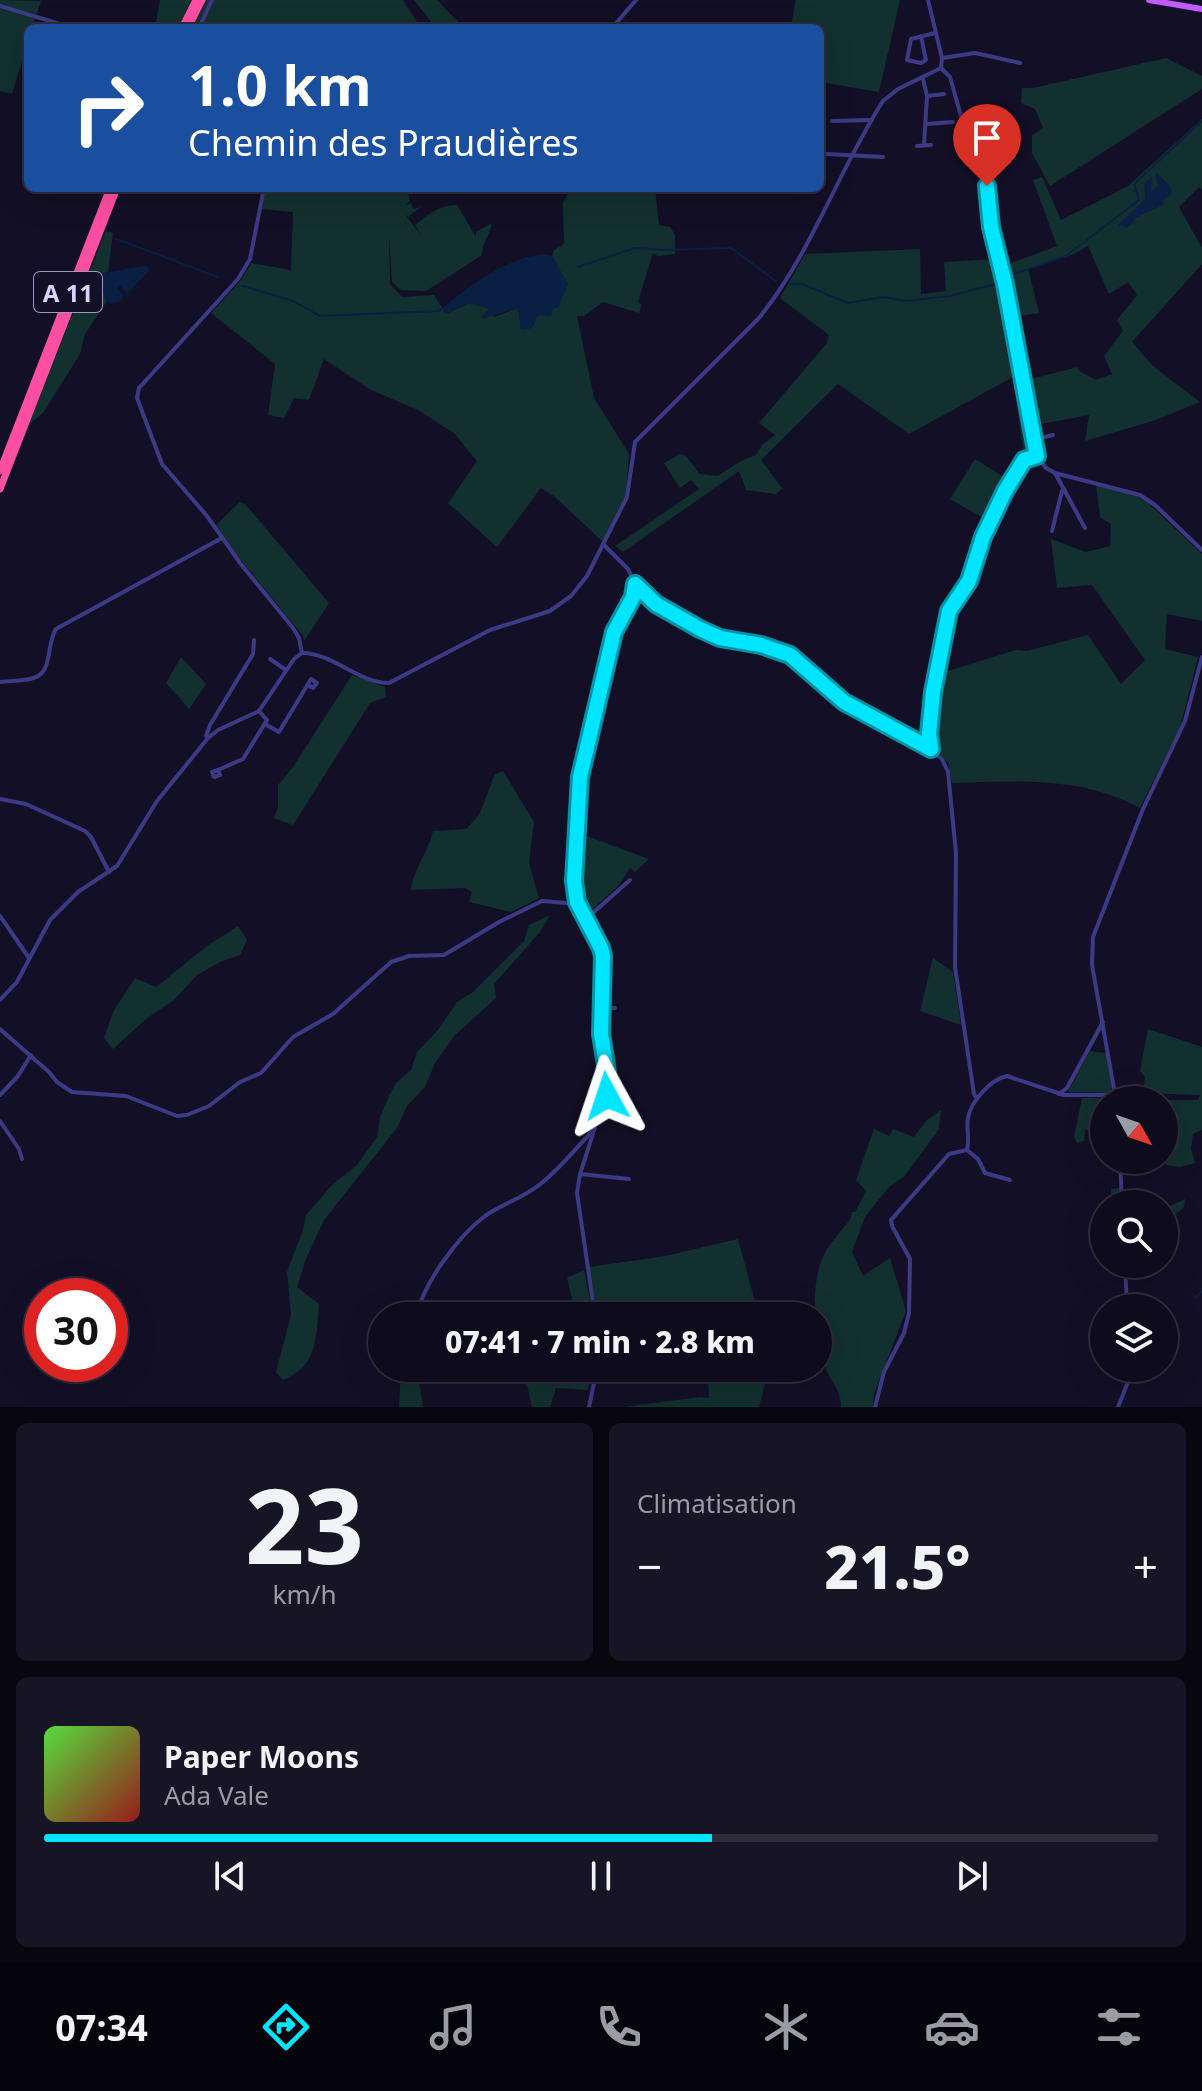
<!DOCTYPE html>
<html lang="fr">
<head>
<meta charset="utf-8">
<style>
	body { margin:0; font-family:"Noto Sans",sans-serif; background:#171425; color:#f1f3f6; height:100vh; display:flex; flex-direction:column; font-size:30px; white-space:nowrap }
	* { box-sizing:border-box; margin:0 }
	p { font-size:26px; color:#9b9ba3 }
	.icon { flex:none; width:44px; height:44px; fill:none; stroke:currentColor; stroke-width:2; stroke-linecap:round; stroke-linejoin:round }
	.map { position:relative; height:1407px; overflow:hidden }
	.drawer { display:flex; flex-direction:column; gap:16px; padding:16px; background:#08060f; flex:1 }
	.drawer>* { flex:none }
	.top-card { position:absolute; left:24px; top:24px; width:800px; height:168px; border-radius:12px; box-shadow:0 8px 32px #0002,0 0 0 2px #2e2b3b; background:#1a4fa0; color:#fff; overflow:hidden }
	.needle { width:52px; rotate:130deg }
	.fabs { position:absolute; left:1090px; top:1086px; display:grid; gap:16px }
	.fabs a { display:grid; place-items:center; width:88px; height:88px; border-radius:50%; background:#0e0b1c; box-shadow:0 8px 32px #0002,0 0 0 2px #2e2b3b; font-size:40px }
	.speed { position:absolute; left:24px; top:1278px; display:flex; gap:16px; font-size:40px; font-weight:700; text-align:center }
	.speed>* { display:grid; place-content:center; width:104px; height:104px; border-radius:50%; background:#0e0b1c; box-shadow:0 8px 32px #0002,0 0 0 2px #2e2b3b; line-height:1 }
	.speed .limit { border:12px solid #d22; background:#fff; color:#111 }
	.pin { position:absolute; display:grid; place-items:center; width:68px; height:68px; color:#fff; margin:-82px -34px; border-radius:50% 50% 50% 0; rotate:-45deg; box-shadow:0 0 8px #0007 }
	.pin .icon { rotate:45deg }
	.me { position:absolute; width:88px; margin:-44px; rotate:355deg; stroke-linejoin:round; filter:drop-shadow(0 0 6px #0008) }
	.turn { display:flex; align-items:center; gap:28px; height:168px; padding:0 32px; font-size:36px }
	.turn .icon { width:104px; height:104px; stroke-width:2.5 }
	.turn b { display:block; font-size:56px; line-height:68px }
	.big { font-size:60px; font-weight:800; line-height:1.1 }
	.drawer .widget { flex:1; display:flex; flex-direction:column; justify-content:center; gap:12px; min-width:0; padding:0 28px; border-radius:12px; background:#171425 }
	.drawer .dial { align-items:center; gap:0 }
	.dial b { font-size:104px; line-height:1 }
	.song { display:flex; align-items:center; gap:24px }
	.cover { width:96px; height:96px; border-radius:12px; background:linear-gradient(135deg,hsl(110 70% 55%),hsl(0 70% 35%)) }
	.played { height:8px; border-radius:4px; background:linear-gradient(90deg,#00e5ff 60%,#2e2b3b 60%) }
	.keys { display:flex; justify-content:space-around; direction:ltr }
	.heat { display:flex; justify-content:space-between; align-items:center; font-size:44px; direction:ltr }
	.drawer .tiles { flex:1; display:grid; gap:16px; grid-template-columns:1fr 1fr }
	.widget:last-child { grid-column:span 2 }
	.trip { position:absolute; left:368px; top:1302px; width:464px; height:80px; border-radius:40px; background:#0e0b1c; box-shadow:0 8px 32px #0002,0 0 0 2px #2e2b3b; font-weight:800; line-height:80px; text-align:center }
	.tabs { display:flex; height:128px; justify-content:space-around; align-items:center; background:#06040b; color:#9b9ba3 }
	.tabs .icon { width:56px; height:56px }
	.tabs .active { color:#00e5ff }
	.tabs b { font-size:36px; color:#f1f3f6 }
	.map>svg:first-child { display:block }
	.green { fill:#12302f }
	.water { fill:#0a1f44 }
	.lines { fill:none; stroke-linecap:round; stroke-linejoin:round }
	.stream { stroke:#0a1f44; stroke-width:2 }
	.minor { stroke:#3d3a85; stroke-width:4 }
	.major { stroke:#c25bff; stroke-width:6 }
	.highway { stroke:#ff4fa3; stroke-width:7 }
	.route-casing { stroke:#0095a6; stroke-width:20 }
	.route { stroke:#00e5ff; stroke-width:14 }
	.labels { text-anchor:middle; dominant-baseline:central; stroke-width:8; stroke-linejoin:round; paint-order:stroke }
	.shield { fill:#130f26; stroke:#9e99be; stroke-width:2 }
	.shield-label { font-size:24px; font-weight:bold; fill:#d9d4ff }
</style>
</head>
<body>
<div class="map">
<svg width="1202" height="1407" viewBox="0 0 1202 1407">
	<rect width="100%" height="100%" fill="#130f26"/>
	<g class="green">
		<path d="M0 0 41 1 32 28H28V42L12 94 0 91Z"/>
		<path d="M160 0H403L421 28H155Z"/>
		<path d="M414 0H437L464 28H436Z"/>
		<path d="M796 0H900L879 92 820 82V28L791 25Z"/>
		<path d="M1166 58 1202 76V89L1050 186 1032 153V135L1043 128 1035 109 1021 103 1022 88H1033Z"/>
		<path d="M1202 119V189L1199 187 1179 207 1202 248V264L1132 342 1153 366 1200 402 1156 420 1085 441 1089 415 1030 426 1033 454 1024 456 1013 377 909 434 838 384 761 460 782 488 776 494 746 490 739 471 623 552 615 546 699 489 691 480 680 488 664 463 680 454 686 456 700 474 718 476 739 462 756 455 762 445 775 435 759 423 827 343 829 335 780 298 805 254 920 249 921 294 946 291 944 262 996 259 1003 286 1018 377 1031 379 1078 367 1079 371 1096 380 1112 374 1104 356 1123 331 1117 320 1137 295 1128 282 1109 294 1088 246 1074 254 1028 269 1039 313 1014 317 1006 265 1057 246 1033 180 1042 177 1061 220 1128 186Z"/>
		<path d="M266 188H407L410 201 404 206 411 203 413 209 421 207 408 217 404 213 422 237 415 225C427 215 441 204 457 205L476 237V232L492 223C490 235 482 242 482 255L426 291 401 290 392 282 389 234 390 284 402 297 434 295 446 314 469 303 491 309 494 317 518 308 521 329 534 325V318L542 314 557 265 552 256 554 250 564 244 563 202 568 194 589 188H655L659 225 670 227 675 235V254L658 256 653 253 638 302 642 305 639 313 603 302 584 316H577L594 398 629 454 626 495 603 542 554 496 541 488 497 547 448 503 477 461 454 433 416 409 371 390 324 359 309 400 294 398 284 418 268 415 275 364 211 313 241 280 251 263 291 270 293 212 262 209Z"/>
		<path d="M106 231 113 233 108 272 100 274 97 279 107 301 85 334 80 354 43 413 29 424Z"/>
		<path d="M975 459 1007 479 988 521 950 499Z"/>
		<path d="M1096 485 1137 496 1148 503 1202 554V621L1167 614 1165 649 1198 657 1180 728 1140 808C1082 776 1016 781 952 783L948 763 935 749 932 739 938 674 1016 650 1027 651 1088 635 1121 684 1145 660 1092 585 1057 588 1051 539 1086 552 1110 546 1111 524 1100 517Z"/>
		<path d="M240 502 245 504 329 603 304 641 303 636 226 542 216 525Z"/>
		<path d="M181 657 206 684 189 709 166 683Z"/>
		<path d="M352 675 385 687 386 697 370 703 293 825 274 818 278 807V785L293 767Z"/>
		<path d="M503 771 534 822 529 863 539 898 511 912 469 902 472 892 465 888 411 890C414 867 427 855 433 831L466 829 479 815 495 774Z"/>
		<path d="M581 834 649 859 635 872 630 868 619 885 592 910 581 905 577 883Z"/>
		<path d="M550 915 540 932 494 984 496 998 455 1035 435 1063 425 1087 407 1106 397 1128 324 1220 306 1259 297 1287 319 1304C316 1338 318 1366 283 1380L276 1372 291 1315 287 1272 303 1230 306 1215 333 1184 357 1165 377 1137 380 1117 389 1096 396 1083 411 1070 417 1052 438 1030 457 1002 473 992 524 941 529 925Z"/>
		<path d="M238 926 247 940 240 955 222 961 197 975 174 1000 146 1019 113 1049 104 1038 113 1012 135 978 156 987 207 946Z"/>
		<path d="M933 958 953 972 961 1025 920 1011Z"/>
		<path d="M1148 1029 1202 1047V1130L1193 1134 1191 1149 1195 1163 1180 1167 1166 1165 1164 1100H1135H1198L1200 1095 1143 1093 1145 1077 1140 1071Z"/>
		<path d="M1090 1051 1107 1053 1112 1093 1068 1092Z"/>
		<path d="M1082 1098H1113V1100H1104V1131L1085 1130 1084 1141 1077 1143 1074 1137Z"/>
		<path d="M941 1110 939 1129 904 1177 889 1187 865 1217 852 1252 863 1276 890 1258 906 1311 874 1394 873 1407H841C841 1388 831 1384 826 1368 816 1333 809 1293 822 1259 827 1245 842 1231 851 1218L852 1212H855L866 1191 856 1180 874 1129 889 1136 893 1129 914 1137 926 1121Z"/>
		<path d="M1118 1188 1148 1196 1151 1201H1165L1168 1207 1185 1199 1184 1207 1170 1219 1164 1220V1204H1111V1189Z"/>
		<path d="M738 1239 759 1316H598L589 1267 665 1256Z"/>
		<path d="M584 1270 590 1300 571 1309 570 1316H545L573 1303 567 1278Z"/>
		<path d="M401 1368H417L423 1407H399Z"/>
		<path d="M518 1368 591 1369 588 1390 556 1388 550 1407H532L528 1389Z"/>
		<path d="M746 1368H765V1384L759 1407H623L701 1397 709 1398 708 1384 743 1374Z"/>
	</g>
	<g class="water">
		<path d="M1157 173 1170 186 1172 194 1163 200V205L1135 218 1133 223 1127 227 1118 225 1145 199 1144 183 1152 177 1151 191 1158 186 1155 175Z"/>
		<path d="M544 254 552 256 568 284 558 308H553L551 316 538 315 532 328 521 330 518 308 483 319 481 316 490 309 469 303 445 314 442 308C472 285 505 258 544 254Z"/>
		<path d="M142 266 148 267 149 271 127 294 120 286 117 288 124 296 122 300 112 304 107 301 97 279 100 274Z"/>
	</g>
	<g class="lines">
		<g class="stream">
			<path d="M117 239 218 277"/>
			<path d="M578 267 635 248 664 250 731 248 776 281"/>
			<path d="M1008 276 1066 256 1139 200 1134 184 1202 121"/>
			<path d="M790 284H802L848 303 883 297 906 301 950 296 999 283"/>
			<path d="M243 286 293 301 320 316 438 311 443 308"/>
			<path d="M1196 1297 1202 1291"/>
		</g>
		<g class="minor">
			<path d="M928 0 942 58 941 68 950 77 968 141 987 186 991 227 1005 284 1037 456 1046 468 1055 473 1140 495 1155 505 1202 550"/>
			<path d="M0 6 73 28"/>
			<path d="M199 28 212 0"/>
			<path d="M612 28 636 0"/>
			<path d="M921 36 926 60 921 63 907 60 911 39 935 33"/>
			<path d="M942 58 975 53 1020 63"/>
			<path d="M923 79 927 96 924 145"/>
			<path d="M927 96 944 94"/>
			<path d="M832 121 872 120"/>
			<path d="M927 124 953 122"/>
			<path d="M917 146 931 145"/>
			<path d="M827 154 883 157"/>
			<path d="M264 188 250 259 238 279 139 388 137 398 162 464 207 516 240 563 293 628 299 638 302 653"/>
			<path d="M1033 440 1053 435"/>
			<path d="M1055 473 1085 528"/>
			<path d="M1052 531 1062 491"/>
			<path d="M604 545 628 569 635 584 656 604 673 615 720 638 761 645 790 655 844 702 918 741 942 759 948 772 956 853 955 967 974 1094 977 1099"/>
			<path d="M302 653C333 653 358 683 389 683L490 630 550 611 571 596 587 576 627 497 635 442 759 318C812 252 838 171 883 101L898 89 941 68"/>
			<path d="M270 659 286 670"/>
			<path d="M0 682C12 680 28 682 38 676 52 668 47 642 56 629L220 539"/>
			<path d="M265 724 279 732 311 679 317 683 313 688 308 685"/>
			<path d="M208 738 206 736 210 725 253 654 254 640"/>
			<path d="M930 746C924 719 938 647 946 618 950 604 962 595 969 582 985 548 997 469 1037 456"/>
			<path d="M218 770 212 772 214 777 220 775 218 770 243 759 267 720 259 711"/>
			<path d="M0 799 26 804 85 831 91 837 109 872"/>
			<path d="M0 916 29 958"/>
			<path d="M586 919 630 880"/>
			<path d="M0 1000 17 982 50 920 78 892 117 866 157 801 208 738 218 730 259 711 294 659 302 653"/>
			<path d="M602 1008H615"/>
			<path d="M0 1029 49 1072 57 1082 72 1092 126 1096 177 1116 187 1115 209 1106 240 1082 261 1073 293 1037 333 1014 391 962 409 956 444 955 499 922 542 901 578 904"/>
			<path d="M1059 1094 1067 1088 1103 1022"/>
			<path d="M0 1095 18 1076 31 1055"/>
			<path d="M1116 1100 1092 965 1093 937 1143 809 1185 721 1202 657"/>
			<path d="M0 1121 19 1149 22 1159"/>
			<path d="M967 1150 978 1159 985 1173 1010 1180"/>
			<path d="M1120 1160 1122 1204"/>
			<path d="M580 1174 629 1179"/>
			<path d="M1125 1264 1127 1308"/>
			<path d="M416 1316C424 1283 458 1236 485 1216 502 1204 523 1198 539 1185 560 1169 577 1147 595 1128"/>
			<path d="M595 1316 577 1193 580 1174 608 1087 601 1034 603 956 601 948 577 902 574 881 580 777 614 632 633 597 635 584"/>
			<path d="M589 1407 597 1368"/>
			<path d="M875 1407 884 1372 904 1333 909 1313 910 1259 892 1226 891 1220 949 1154 967 1150C970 1139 966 1129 968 1118 971 1101 991 1079 1007 1076L1064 1095H1116"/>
			<path d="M1118 1407 1128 1382 1129 1368"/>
		</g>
		<path class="major" d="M1149 0 1202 9"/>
		<g class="highway">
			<path d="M182 28 196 0"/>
			<path d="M188 28 202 0"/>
			<path d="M0 471 110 188"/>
			<path d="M0 489 117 188"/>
		</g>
	</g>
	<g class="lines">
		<g class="route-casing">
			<path id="route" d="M607 1096 608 1078 601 1034 603 956 601 948 577 902 574 881 580 777 614 632 633 597 635 584 656 604 700 629 720 638 761 645 790 655 844 702 931 749 929 734 933 692 949 611 969 581 983 537 1005 491 1024 460 1037 456 1005 284 991 227 987 186"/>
		</g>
		<use href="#route" class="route"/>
	</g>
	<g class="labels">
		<rect class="shield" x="34" y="272" width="68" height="40" rx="6"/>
		<g class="shield-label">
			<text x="68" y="292">A 11</text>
		</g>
	</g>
</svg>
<div class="fabs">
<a><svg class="needle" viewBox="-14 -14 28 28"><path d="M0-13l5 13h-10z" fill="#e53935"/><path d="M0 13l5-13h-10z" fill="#9b9ba3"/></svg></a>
<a><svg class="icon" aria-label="search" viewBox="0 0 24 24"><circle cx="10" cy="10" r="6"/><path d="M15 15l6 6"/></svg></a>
<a><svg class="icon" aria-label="layers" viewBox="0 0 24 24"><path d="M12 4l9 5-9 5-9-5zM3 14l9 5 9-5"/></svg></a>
</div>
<div class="speed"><div class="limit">30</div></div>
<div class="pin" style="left:987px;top:186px;background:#d93025"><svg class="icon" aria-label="arrive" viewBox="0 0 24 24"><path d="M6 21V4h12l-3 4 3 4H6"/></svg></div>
<svg class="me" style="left:607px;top:1096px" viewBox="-20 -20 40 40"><path d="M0-17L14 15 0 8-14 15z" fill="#00e5ff" stroke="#fff" stroke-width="4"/></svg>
<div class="trip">07:41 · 7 min · 2.8 km</div>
<div class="top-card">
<div class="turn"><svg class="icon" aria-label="right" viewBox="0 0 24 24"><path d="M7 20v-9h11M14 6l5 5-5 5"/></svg><div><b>1.0 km</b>Chemin des Praudières</div></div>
</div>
</div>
<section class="drawer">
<div class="tiles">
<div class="widget dial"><b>23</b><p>km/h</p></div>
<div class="widget"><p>Climatisation</p>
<div class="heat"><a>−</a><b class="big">21.5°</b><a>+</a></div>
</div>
<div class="widget">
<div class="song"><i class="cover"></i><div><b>Paper Moons</b><p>Ada Vale</p></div></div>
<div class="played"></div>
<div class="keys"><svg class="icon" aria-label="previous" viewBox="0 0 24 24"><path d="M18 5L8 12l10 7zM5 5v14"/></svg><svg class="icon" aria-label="pause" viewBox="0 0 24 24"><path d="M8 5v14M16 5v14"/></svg><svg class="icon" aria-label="next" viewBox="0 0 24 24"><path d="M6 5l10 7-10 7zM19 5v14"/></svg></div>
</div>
</div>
</section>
<nav class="tabs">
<b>07:34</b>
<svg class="icon active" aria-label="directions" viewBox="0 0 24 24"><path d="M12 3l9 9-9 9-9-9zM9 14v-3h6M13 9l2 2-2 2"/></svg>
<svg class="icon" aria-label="music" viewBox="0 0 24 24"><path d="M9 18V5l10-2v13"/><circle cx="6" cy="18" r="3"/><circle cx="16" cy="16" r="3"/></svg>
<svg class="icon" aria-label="phone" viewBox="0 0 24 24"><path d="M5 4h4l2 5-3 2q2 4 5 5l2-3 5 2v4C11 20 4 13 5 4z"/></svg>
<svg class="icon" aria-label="climate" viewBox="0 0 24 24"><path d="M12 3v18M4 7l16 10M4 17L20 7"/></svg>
<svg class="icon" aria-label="car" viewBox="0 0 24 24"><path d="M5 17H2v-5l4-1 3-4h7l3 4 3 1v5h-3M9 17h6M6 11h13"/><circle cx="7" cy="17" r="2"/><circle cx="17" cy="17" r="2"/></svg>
<svg class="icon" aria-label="filters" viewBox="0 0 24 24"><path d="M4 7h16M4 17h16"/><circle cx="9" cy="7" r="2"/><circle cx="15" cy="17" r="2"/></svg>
</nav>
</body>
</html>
